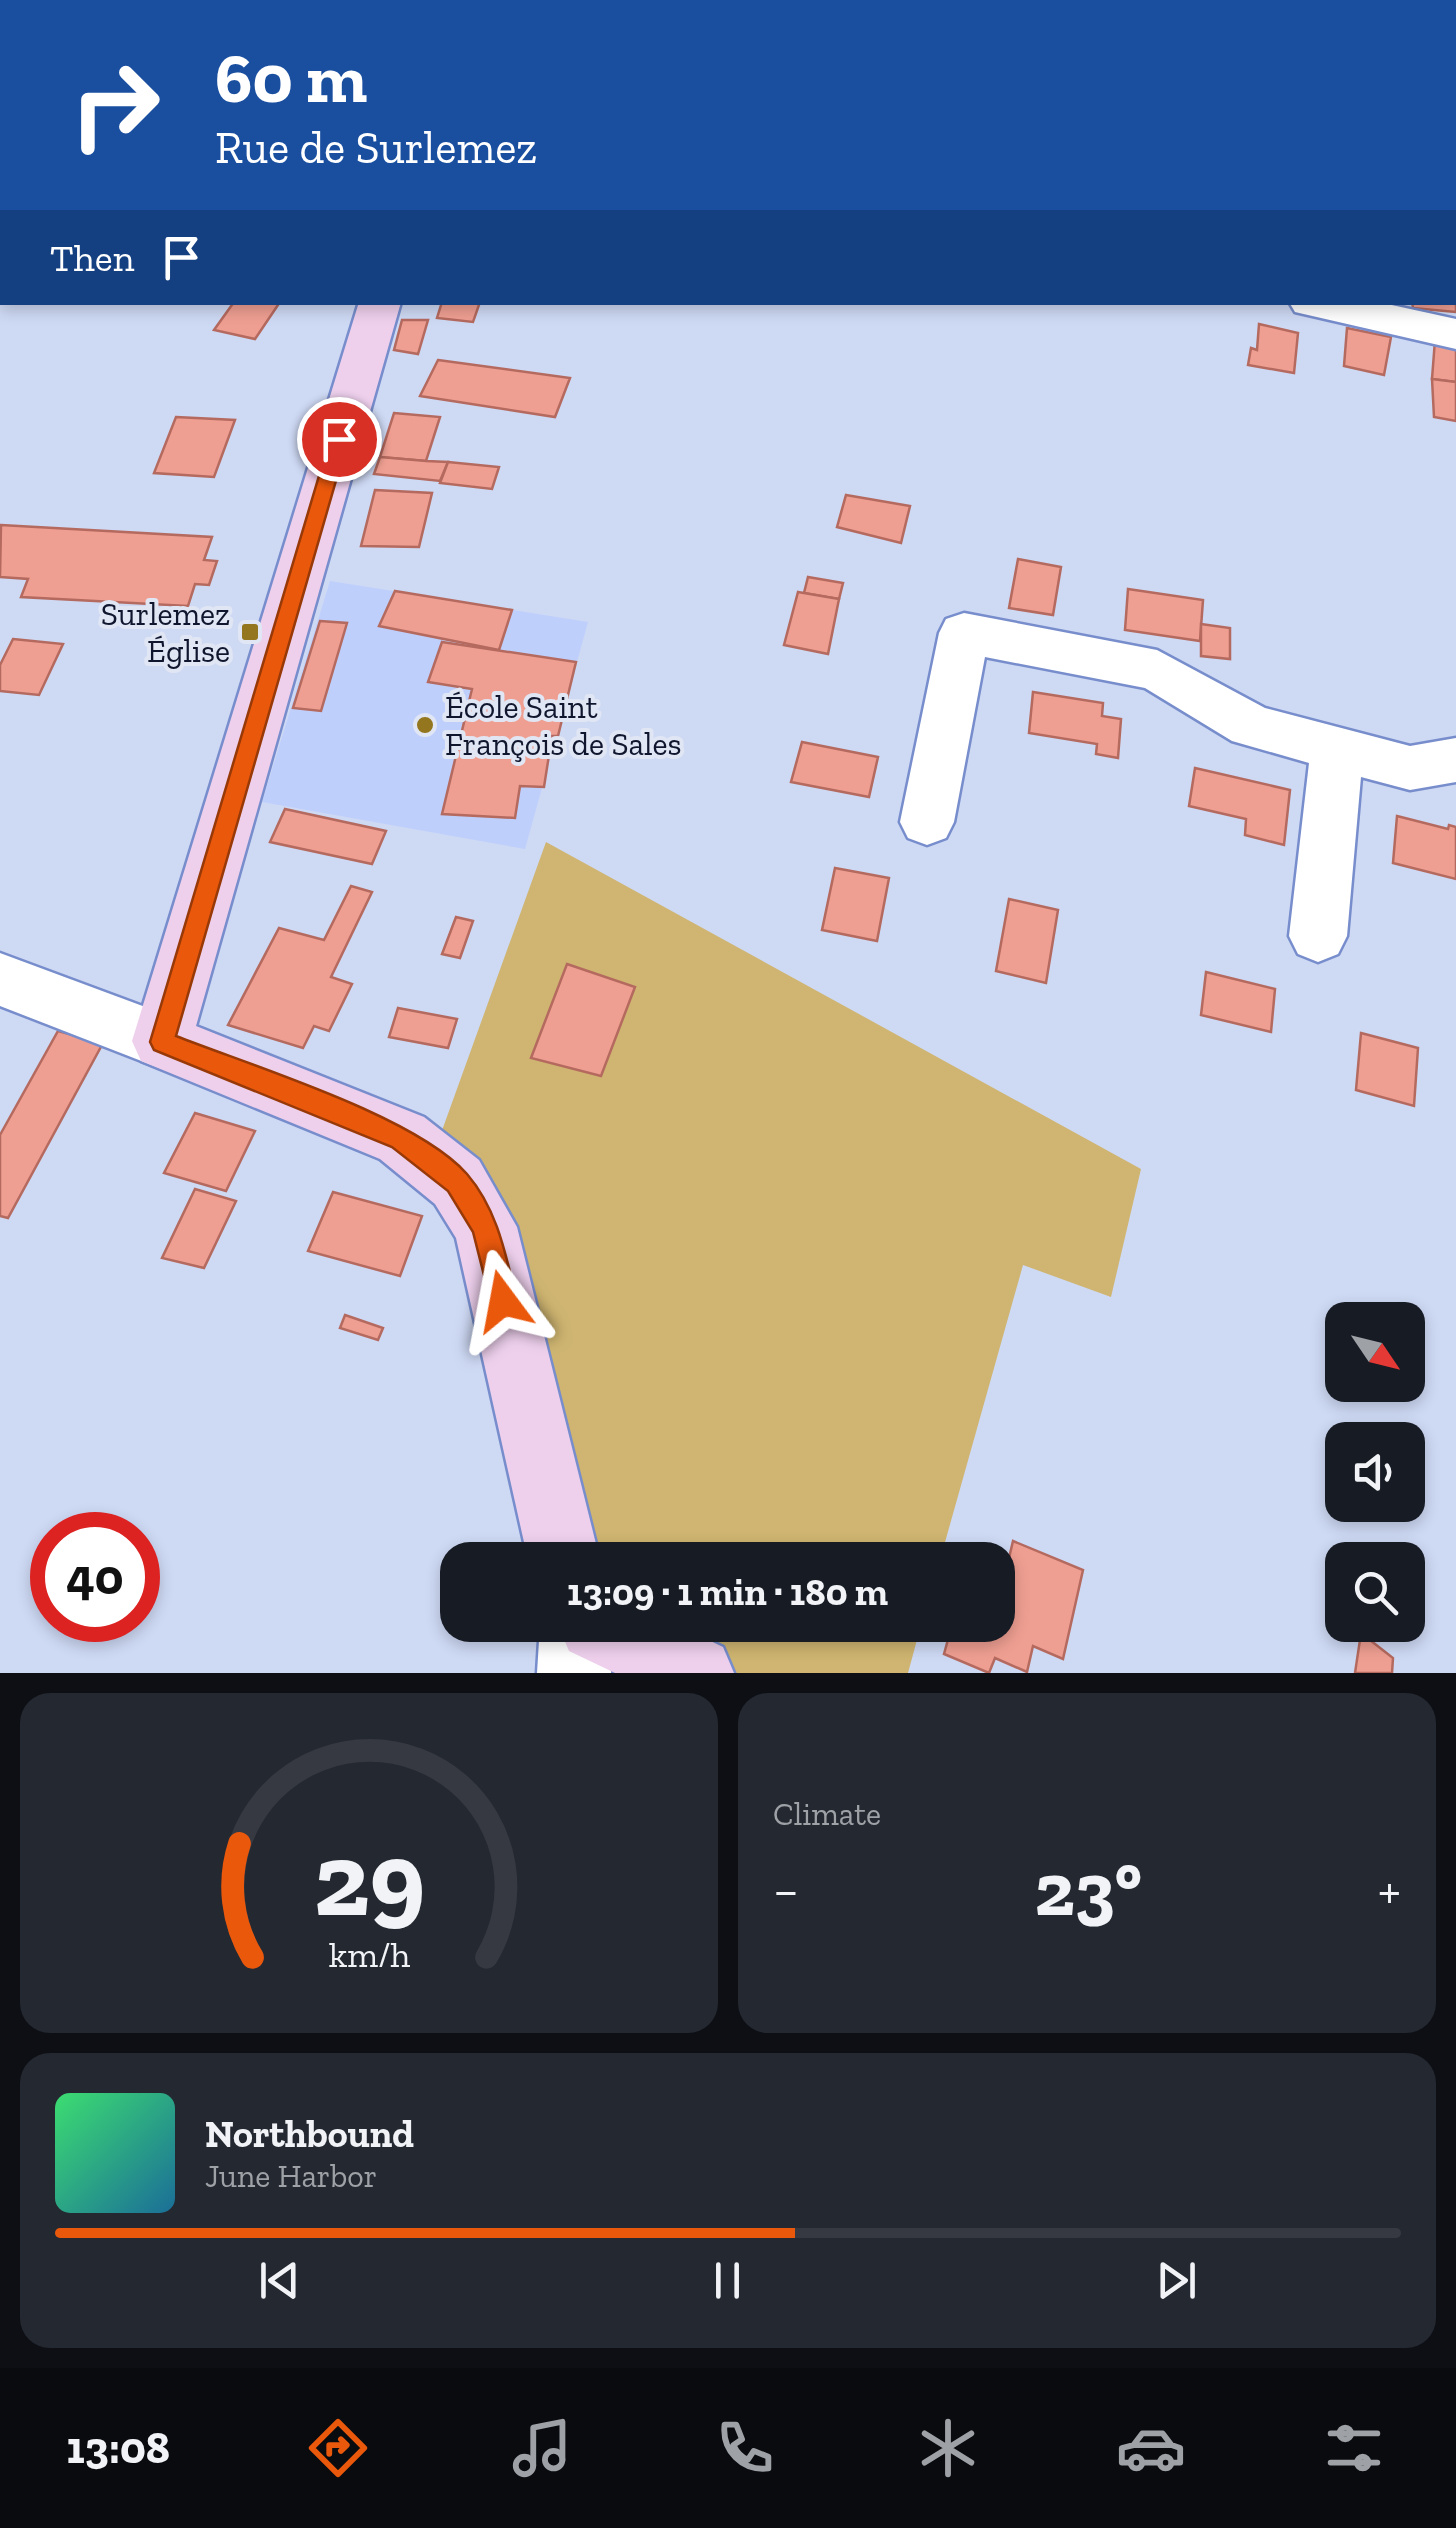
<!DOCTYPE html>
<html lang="en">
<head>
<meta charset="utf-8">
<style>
	body { margin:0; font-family:"Zilla Slab",serif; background:#242831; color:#f1f3f6; height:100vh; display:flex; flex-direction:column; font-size:38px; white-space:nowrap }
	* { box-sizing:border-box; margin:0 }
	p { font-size:32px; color:#9ea1a6 }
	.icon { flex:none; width:55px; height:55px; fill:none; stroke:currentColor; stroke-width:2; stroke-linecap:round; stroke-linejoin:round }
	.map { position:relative; height:1673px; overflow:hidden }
	.drawer { display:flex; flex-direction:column; gap:20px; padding:20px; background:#0d0f14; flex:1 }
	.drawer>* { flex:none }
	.top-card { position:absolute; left:0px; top:0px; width:1458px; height:305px; box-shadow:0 5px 15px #0003; background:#1a4fa0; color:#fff; overflow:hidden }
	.needle { width:65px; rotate:125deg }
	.tools { position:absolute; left:1325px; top:1302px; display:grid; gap:20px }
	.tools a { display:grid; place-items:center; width:100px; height:100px; border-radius:20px; background:#171b24; box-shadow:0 5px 15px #0003; font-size:50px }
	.speed { position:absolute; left:30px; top:1512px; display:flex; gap:20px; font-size:50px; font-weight:700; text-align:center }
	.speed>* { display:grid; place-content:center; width:130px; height:130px; border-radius:50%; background:#171b24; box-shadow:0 5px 15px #0003; line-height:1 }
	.speed .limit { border:15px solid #d22; background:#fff; color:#111 }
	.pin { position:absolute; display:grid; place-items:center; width:85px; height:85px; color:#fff; margin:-42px; border:5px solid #fff; border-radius:50%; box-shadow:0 2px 10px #0007 }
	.me { position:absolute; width:110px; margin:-55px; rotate:347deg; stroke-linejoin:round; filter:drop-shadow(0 0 8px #0008) }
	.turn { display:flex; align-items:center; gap:35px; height:210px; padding:0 50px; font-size:45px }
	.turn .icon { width:130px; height:130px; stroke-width:2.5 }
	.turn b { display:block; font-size:70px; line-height:85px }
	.then { display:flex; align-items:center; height:95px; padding:0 50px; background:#0003; gap:20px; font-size:38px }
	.big { font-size:75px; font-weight:700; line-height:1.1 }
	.drawer .card { flex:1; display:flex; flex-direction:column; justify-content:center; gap:15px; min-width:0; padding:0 35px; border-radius:30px; background:#242831 }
	.drawer .dial { align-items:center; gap:0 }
	.dial svg { height:260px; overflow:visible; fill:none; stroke:#363941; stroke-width:7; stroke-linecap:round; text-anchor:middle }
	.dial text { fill:#f1f3f6; stroke:none }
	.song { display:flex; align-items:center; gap:30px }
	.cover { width:120px; height:120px; border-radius:15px; background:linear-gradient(135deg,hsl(140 70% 55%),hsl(200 70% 35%)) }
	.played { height:10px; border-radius:5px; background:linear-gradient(90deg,#ea580c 55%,#363941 55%) }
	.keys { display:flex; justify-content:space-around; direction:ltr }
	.heat { display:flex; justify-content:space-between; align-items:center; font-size:55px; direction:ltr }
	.drawer .tiles { flex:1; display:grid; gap:20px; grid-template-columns:1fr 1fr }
	.card:last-child { grid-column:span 2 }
	.trip { position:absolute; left:440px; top:1542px; width:575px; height:100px; border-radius:30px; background:#171b24; box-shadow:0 5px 15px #0003; font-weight:700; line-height:100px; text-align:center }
	.tab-bar { display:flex; height:160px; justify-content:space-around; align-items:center; background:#090b0e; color:#9ea1a6 }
	.tab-bar .icon { width:70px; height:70px }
	.tab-bar .current { color:#ea580c }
	.tab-bar b { font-size:45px; color:#f1f3f6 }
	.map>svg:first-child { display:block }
	.built { fill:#bfcffc }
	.green { fill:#cfb571 }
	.building { fill:#ef9f92; stroke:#b56a5f; stroke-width:2.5 }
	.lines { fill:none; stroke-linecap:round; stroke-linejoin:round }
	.street-casing { stroke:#778dcc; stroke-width:5 }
	.secondary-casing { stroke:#778dcc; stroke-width:5 }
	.street { fill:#fff; fill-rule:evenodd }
	.secondary { fill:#eed0ed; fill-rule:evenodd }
	.route { fill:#ea580c; stroke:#983908; stroke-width:2.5 }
	.poi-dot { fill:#93761d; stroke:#e1e6f4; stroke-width:4 }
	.labels { text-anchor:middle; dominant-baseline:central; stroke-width:8; stroke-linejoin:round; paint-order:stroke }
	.poi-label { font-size:32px; fill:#0f162e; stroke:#e1e6f4; text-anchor:end }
</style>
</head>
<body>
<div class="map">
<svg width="1456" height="1673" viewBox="0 0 1456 1673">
	<rect width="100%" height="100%" fill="#ced9f4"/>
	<path class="built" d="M330 581 588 622 525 849 262 802Z"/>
	<g class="green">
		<path d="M546 842 1141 1169 1111 1297 1023 1265 940 1560H564L431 1161Z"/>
		<path d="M595 1625H921L908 1673H697Z"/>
	</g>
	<g class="building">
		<path d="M1455 263 1456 312 1413 308 1412 302H1455Z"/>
		<path d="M234 302H280L255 339 214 330Z"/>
		<path d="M442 302H480L473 322 437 318Z"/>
		<path d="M402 320H428L418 354 394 350Z"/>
		<path d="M1259 324 1298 333 1294 373 1248 365 1251 348 1257 350Z"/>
		<path d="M1347 328 1391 337 1384 375 1344 366Z"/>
		<path d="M1435 340 1456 344V382L1432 379Z"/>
		<path d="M438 360 570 378 555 417 420 396Z"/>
		<path d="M1432 379 1456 382V421L1434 417Z"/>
		<path d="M394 413 440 417 426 461 380 457Z"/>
		<path d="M176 417 235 420 214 477 154 473Z"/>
		<path d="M380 457 426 461 448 462 440 481 374 474Z"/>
		<path d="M448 462 499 467 492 489 440 483Z"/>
		<path d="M375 490 432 493 419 547 361 546Z"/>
		<path d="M846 495 910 506 901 543 837 527Z"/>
		<path d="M1 525 212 537 204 560 217 561 209 585 195 584 188 606 21 597 28 579 0 577Z"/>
		<path d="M1018 559 1061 567 1053 615 1009 608Z"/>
		<path d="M808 577 843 583 839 599 804 593Z"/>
		<path d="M1128 589 1203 600 1200 641 1125 630Z"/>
		<path d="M395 591 512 610 499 650 379 626Z"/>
		<path d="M798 592 839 599 828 654 784 645Z"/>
		<path d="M320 621 347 623 321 711 293 708Z"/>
		<path d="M1201 624 1230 628V659L1201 656Z"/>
		<path d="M13 639 63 644 39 695 0 691V665Z"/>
		<path d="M442 642 576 662 558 736H552L544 787 520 786 515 818 442 814 472 689 428 682Z"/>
		<path d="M1033 692 1103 703 1102 716 1121 719 1118 758 1096 754 1097 744 1029 733Z"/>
		<path d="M802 742 878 757 869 797 791 782Z"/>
		<path d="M1195 768 1290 790 1284 845 1245 835 1246 819 1189 806Z"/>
		<path d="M285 809 386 831 372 864 270 842Z"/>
		<path d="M1397 816 1448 829 1449 825 1456 827V879L1393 863Z"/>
		<path d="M835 868 889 878 877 941 822 930Z"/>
		<path d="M351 886 372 892 331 977 352 984 329 1031 314 1026 303 1048 228 1025 279 928 324 940Z"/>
		<path d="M1009 899 1058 910 1046 983 996 971Z"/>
		<path d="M456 917 473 921 460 958 442 954Z"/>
		<path d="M567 964 635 987 601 1076 531 1058Z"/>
		<path d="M1206 972 1275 989 1271 1032 1201 1015Z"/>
		<path d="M398 1008 457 1019 448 1048 389 1037Z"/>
		<path d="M58 1031 103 1043 8 1218 0 1216V1135Z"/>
		<path d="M1361 1033 1418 1048 1414 1106 1356 1090Z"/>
		<path d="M195 1113 255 1131 226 1191 164 1173Z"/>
		<path d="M195 1189 236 1201 204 1268 162 1258Z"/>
		<path d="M333 1192 422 1216 400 1276 308 1251Z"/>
		<path d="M345 1315 383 1328 378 1340 340 1328Z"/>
		<path d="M1013 1541 1083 1570 1063 1659 1033 1646 1027 1672 995 1658 989 1673 944 1654 952 1625H998V1572L1005 1575Z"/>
		<path d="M1361 1633 1393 1658 1392 1673H1355Z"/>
	</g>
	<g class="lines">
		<g class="street-casing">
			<g id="street">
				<rect x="0" y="75" width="2" height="22"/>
				<path d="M1289 302H1378L1456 319V349L1295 312Z"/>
				<path d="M964 613 1157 650 1265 708 1410 746 1456 738V782L1410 790 1361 777 1347 936 1338 954 1318 962 1298 954 1289 936 1309 763 1232 741 1145 688 985 657 954 822 946 838 927 845 908 838 900 822 939 633 946 619Z"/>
				<path d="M0 953 183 1021 192 1041 183 1061 162 1069 0 1006Z"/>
				<path d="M540 1625H614L611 1673H537Z"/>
			</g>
		</g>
		<g class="secondary-casing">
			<g id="secondary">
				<path d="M359 302H401L196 1026 424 1117 479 1160 517 1227 600 1560H528L456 1238 435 1204 380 1159 141 1061 132 1041Z"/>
				<path d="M558 1625H677L723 1647 734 1673H615L569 1651Z"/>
			</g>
		</g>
		<use href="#street" class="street"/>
		<use href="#secondary" class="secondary"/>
	</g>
	<path class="route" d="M339 432 348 439 176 1036C252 1066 416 1116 467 1174 498 1210 506 1256 517 1301L513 1311 503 1315 493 1311 473 1232 448 1191 392 1147 154 1050 150 1042 330 439Z"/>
	<g class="poi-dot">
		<rect x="240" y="622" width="20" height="20" rx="5"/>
		<circle cx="425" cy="725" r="10"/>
	</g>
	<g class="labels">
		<g class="poi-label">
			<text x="230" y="614">Surlemez<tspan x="230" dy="37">Église</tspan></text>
			<text x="445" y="707" text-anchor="start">École Saint<tspan x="445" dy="37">François de Sales</tspan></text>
		</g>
	</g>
</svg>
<div class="tools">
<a><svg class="needle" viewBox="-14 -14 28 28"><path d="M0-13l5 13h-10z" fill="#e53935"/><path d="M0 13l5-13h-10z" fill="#9ea1a6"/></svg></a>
<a><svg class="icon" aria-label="sound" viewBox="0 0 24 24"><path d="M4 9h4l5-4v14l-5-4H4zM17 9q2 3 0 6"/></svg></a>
<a><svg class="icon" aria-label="search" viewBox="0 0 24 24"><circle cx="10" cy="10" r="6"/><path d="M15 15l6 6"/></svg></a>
</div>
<div class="speed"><div class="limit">40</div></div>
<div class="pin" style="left:339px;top:439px;background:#d93025"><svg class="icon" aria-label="arrive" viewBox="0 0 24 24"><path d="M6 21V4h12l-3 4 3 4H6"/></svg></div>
<svg class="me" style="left:503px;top:1301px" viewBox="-20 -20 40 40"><path d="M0-17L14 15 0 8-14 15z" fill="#ea580c" stroke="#fff" stroke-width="4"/></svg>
<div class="trip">13:09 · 1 min · 180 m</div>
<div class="top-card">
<div class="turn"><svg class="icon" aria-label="right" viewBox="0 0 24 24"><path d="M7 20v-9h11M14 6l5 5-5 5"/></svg><div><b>60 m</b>Rue de Surlemez</div></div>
<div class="then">Then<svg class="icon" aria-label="arrive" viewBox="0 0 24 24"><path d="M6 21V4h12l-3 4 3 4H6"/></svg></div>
</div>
</div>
<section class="drawer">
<div class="tiles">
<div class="card dial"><svg viewBox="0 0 100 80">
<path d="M14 69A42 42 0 1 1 86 69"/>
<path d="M14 69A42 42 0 0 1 10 34" stroke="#ea580c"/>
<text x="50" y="56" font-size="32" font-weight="700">29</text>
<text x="50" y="72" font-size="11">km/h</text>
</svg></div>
<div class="card"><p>Climate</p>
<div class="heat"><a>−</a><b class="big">23°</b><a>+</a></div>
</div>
<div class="card">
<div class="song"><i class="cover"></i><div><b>Northbound</b><p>June Harbor</p></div></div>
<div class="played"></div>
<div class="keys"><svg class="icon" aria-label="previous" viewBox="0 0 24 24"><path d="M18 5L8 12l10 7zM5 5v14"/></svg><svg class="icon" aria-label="pause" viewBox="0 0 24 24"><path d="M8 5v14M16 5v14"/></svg><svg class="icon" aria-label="next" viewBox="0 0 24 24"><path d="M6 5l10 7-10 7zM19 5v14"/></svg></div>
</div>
</div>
</section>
<nav class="tab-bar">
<b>13:08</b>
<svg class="icon current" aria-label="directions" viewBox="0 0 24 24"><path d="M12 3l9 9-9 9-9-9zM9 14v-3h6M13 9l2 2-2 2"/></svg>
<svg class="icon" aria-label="music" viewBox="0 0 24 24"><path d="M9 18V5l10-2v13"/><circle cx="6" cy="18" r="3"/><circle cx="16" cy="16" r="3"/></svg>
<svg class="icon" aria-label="phone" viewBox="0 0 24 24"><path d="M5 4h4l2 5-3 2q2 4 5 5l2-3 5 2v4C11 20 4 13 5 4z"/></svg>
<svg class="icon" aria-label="climate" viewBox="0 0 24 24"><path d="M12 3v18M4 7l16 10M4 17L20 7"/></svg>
<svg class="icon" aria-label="car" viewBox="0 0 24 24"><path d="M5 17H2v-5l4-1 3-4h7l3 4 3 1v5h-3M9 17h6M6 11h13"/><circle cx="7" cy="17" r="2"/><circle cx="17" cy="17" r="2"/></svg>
<svg class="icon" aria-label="filters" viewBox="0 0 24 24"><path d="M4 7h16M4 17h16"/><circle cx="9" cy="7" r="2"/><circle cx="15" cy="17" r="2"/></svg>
</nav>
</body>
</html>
